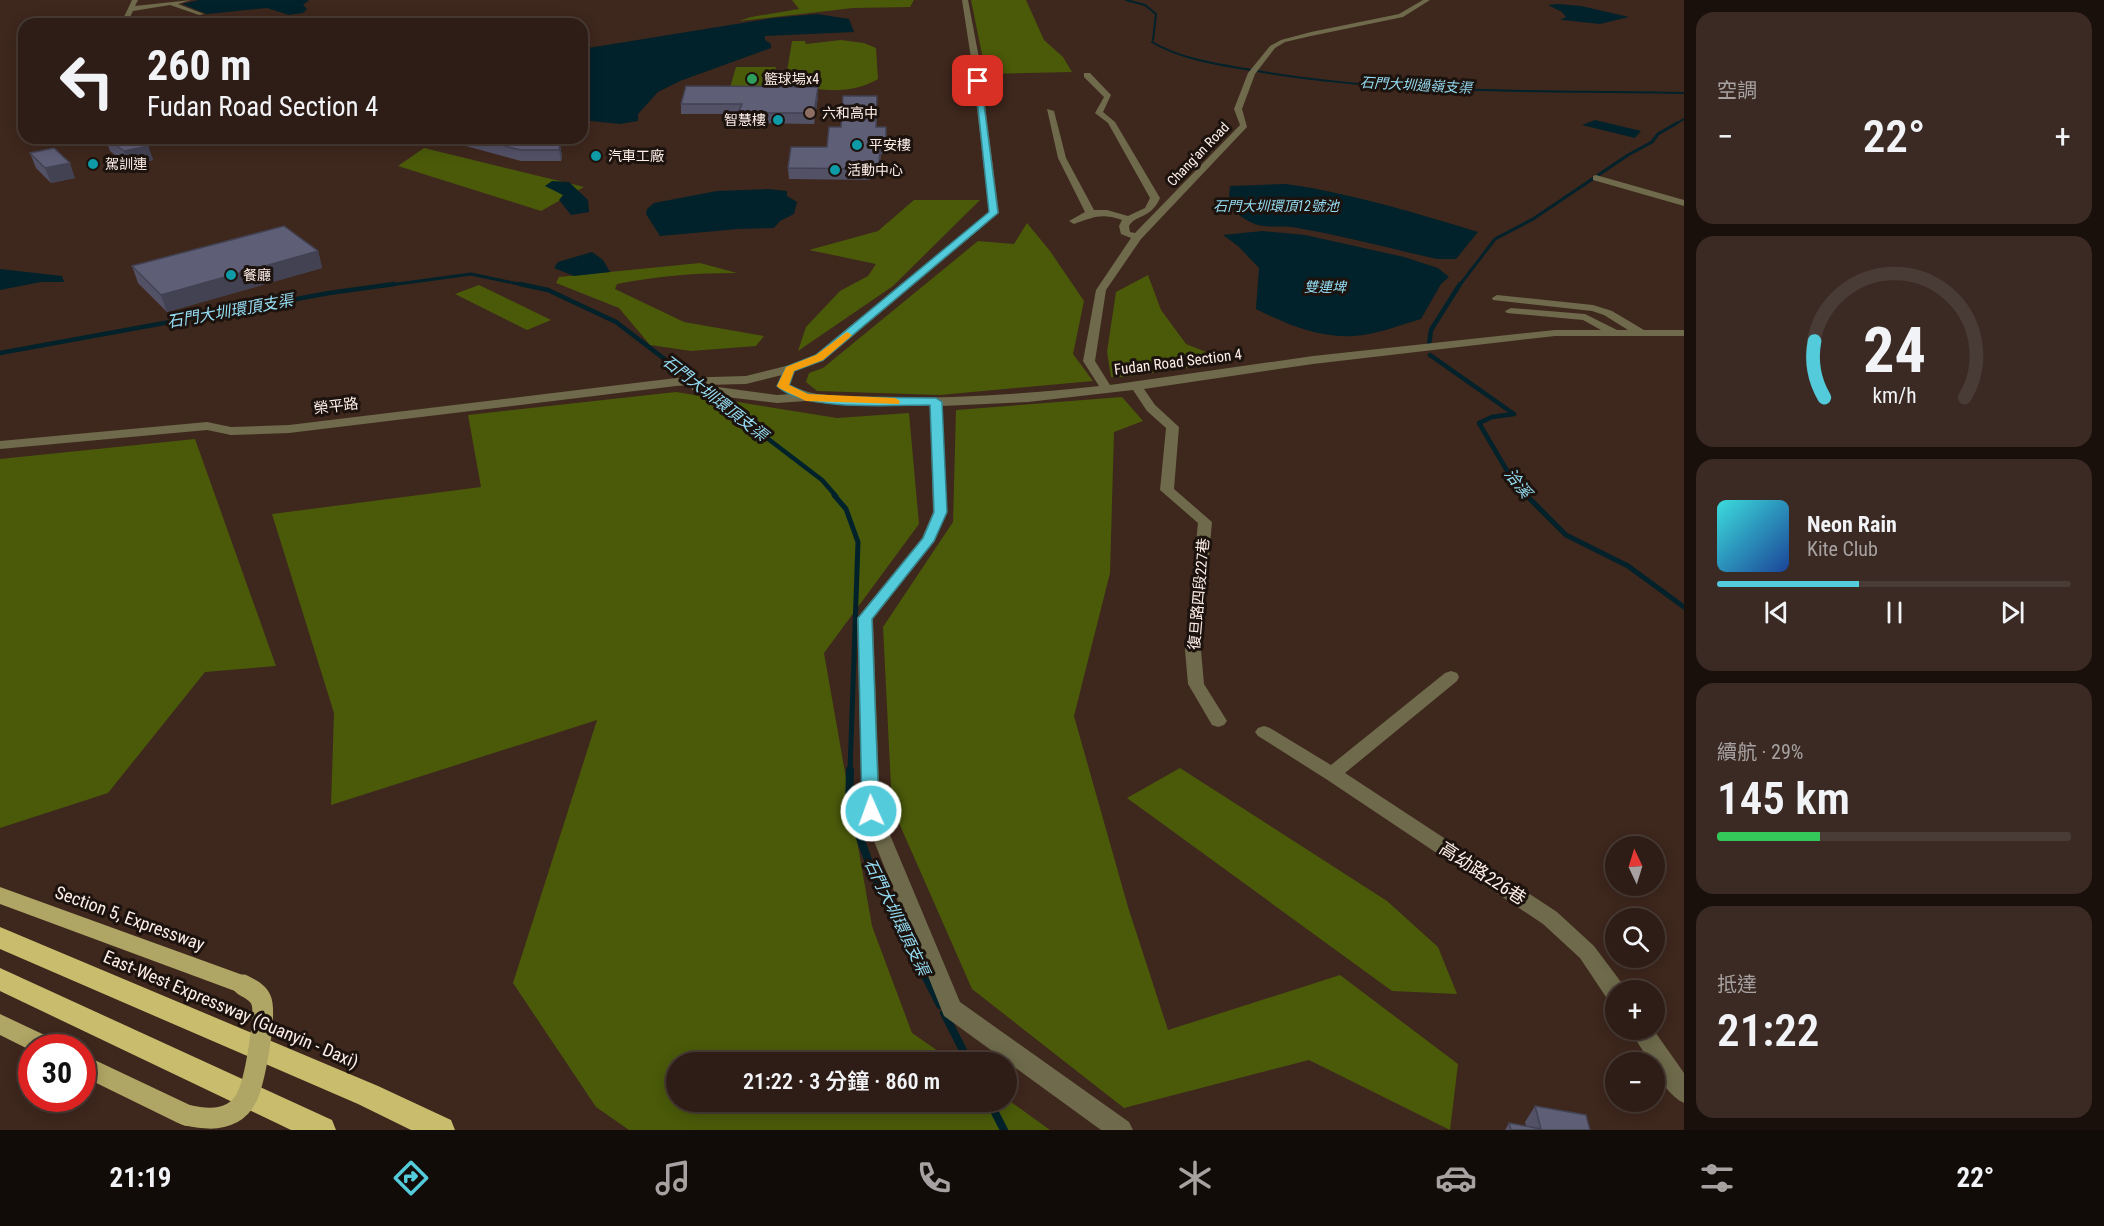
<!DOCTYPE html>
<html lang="zh-TW">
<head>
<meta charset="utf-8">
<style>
	body { margin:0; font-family:"Roboto Condensed","Noto Sans TC",sans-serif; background:#3a2a23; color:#f1f3f6; height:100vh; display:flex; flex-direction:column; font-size:22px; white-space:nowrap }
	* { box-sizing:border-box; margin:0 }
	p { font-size:20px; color:#a7a2a1 }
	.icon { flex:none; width:33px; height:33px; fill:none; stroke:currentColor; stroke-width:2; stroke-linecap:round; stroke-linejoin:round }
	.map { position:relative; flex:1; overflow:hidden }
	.panel { display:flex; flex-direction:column; gap:12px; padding:12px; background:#19100c; width:420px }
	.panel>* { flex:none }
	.top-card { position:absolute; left:18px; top:18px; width:570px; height:126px; border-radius:18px; box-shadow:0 3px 15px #0003,0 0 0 2px #493b35; background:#2e1d16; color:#f1f3f6; overflow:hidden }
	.needle { width:39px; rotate:356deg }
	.buttons { position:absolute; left:1605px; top:836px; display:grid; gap:12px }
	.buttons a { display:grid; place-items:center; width:60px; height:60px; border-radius:50%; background:#2e1d16; box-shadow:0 3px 15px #0003,0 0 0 2px #493b35; font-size:30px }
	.speed { position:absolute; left:18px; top:1034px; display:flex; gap:12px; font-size:30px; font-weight:700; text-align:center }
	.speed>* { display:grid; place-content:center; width:78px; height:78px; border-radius:50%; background:#2e1d16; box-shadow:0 3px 15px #0003,0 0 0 2px #493b35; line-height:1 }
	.speed .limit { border:9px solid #d22; background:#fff; color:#111 }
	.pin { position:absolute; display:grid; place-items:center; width:51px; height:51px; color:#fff; margin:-26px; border-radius:12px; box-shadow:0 3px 9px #0006 }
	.me { position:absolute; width:66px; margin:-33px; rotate:358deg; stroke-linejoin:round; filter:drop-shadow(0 0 4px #0008) }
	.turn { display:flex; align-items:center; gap:21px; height:126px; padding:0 30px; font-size:27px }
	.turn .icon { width:78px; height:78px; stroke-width:2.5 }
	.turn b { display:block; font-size:42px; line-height:51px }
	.big { font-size:45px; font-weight:600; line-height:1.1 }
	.panel .card { flex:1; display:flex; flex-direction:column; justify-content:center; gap:9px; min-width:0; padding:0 21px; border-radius:18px; background:#3a2a23 }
	.panel .dial { align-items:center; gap:0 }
	.dial svg { height:156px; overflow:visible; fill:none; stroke:#493b35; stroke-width:7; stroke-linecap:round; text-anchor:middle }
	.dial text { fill:#f1f3f6; stroke:none }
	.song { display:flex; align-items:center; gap:18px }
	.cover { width:72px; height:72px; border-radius:9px; background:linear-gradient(135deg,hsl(180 70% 55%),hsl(220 70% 35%)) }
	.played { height:6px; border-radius:3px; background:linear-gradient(90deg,#53cbdb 40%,#493b35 40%) }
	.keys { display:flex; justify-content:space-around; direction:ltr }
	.heat { display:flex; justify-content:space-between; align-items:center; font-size:33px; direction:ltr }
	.charge { height:9px; border-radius:4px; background:linear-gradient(90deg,#34c759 29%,#493b35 0) }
	.trip { position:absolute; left:666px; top:1052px; width:351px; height:60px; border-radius:30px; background:#2e1d16; box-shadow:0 3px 15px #0003,0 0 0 2px #493b35; font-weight:600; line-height:60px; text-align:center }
	.tab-bar { display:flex; height:96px; justify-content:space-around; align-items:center; background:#120c09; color:#a7a2a1 }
	.tab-bar .icon { width:42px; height:42px }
	.tab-bar .selected { color:#53cbdb }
	.tab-bar b { font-size:27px; color:#f1f3f6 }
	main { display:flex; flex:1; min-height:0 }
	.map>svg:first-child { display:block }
	.green { fill:#4a5a09 }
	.water { fill:#01222a }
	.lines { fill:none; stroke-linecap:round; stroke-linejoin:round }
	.stream-far4 { stroke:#01222a; stroke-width:2 }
	.stream-far3 { stroke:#01222a; stroke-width:3 }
	.stream-far2 { stroke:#01222a; stroke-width:4.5 }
	.stream-far1 { stroke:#01222a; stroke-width:5 }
	.stream { stroke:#01222a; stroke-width:8 }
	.minor { fill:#6e6a4b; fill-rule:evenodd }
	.major { fill:#afa564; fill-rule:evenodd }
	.highway { fill:#c9bd6d; fill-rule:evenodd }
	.major-bridge { stroke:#afa564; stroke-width:21 }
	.wall { fill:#525166 }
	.shaded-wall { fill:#424253 }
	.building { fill:#5f5e77; stroke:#424253; stroke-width:1.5 }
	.route { fill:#53cbdb; stroke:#36848e; stroke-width:1.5 }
	.slow { fill:#f59e0b }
	.leisure-dot { fill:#2e9e5b; stroke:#1d130e; stroke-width:2 }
	.education-dot { fill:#8d6e63; stroke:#1d130e; stroke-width:2 }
	.culture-dot { fill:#0f9aa8; stroke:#1d130e; stroke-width:2 }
	.labels { text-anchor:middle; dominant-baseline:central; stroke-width:6; stroke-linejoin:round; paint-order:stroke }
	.far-poi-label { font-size:14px; fill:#feeee8; stroke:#1d130e; text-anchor:start }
	.far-water-label { font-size:14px; font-style:italic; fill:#94ddf4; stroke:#1d130e }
	.far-street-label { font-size:14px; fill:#feeee8; stroke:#1d130e }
	.street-label { font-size:15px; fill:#feeee8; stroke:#1d130e }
	.water-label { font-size:16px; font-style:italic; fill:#94ddf4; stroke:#1d130e }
	.near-street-label { font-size:18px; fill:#feeee8; stroke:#1d130e }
</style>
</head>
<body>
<main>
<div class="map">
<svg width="1684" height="1130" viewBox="0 0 1684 1130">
	<rect width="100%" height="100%" fill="#3e271d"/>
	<g class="green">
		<path d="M792 0H914L910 7 853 8 739 21 751 17 799 9Z"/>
		<path d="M971 0H1026L1044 40 1063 57 1072 72 986 74Z"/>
		<path d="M841 40 864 43 876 48 878 79C855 93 822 93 798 84L795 90H784L792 41H805L806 44Z"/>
		<path d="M736 67H776L769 91H729Z"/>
		<path d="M424 148 584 187 541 211 398 166Z"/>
		<path d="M914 200H980L893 286 798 351 806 327 840 291 868 276 876 264 809 250 878 231Z"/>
		<path d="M1027 223 1050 251 1084 301 1073 354 1093 381 940 395 817 391 806 382 809 373 823 368 978 241 1014 244Z"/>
		<path d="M700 263 737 273C696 273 657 276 617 284L615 289 684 322 764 336 756 346 691 351 650 345 619 308 556 283 559 277Z"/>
		<path d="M1148 275 1161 310 1186 344 1231 362 1123 377H1111L1107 352 1116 292Z"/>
		<path d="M479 285 551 320 527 330 455 294Z"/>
		<path d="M676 392 837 418 909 413 919 524 824 653 872 926 912 1033 954 1062H676V1101L1007 1099 1050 1130H629L596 1107 513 983 597 720 331 805 334 713 272 514 481 487 468 415Z"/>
		<path d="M1122 397 1143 421 1114 432 1110 573 1074 716 1128 907 1168 1030 1340 975 1458 1064 1450 1130 1309 1060 1124 1108 972 989 892 807 883 627 953 522 956 410Z"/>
		<path d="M195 439 276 666 205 672 108 793 0 828V459Z"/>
		<path d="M1180 768 1387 901 1438 947 1457 994 1392 991 1127 798Z"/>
	</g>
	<g class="water">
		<path d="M199 0H309L303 5 307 9 303 13 289 15 267 8 207 14 182 4Z"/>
		<path d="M1558 4 1581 6 1629 17 1600 24 1563 20H1560L1566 17 1562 12 1548 5Z"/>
		<path d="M817 14 849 19 854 32 765 36V40L771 44V48L680 81 658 92 638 114V121L620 124 582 120V49L773 18Z"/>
		<path d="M1595 120 1641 131 1635 138 1582 125Z"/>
		<path d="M552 181 569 182 588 200 589 212 571 215 559 200 563 195 545 186Z"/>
		<path d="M1286 184C1351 193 1415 213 1478 232L1456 259H1437C1392 249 1348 237 1303 229 1271 222 1263 235 1234 211L1233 201 1229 196 1230 186Z"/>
		<path d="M768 189 787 191V196L797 202 794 214 780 221 774 228 738 229 660 236 646 214 647 209 654 203 717 191Z"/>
		<path d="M1262 231 1305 235 1404 257 1438 268 1449 277 1441 284 1421 319C1400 325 1375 335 1353 336 1319 338 1286 324 1256 309L1259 268 1238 246 1223 235Z"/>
		<path d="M592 252 603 260 610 272 574 276 554 268 558 262Z"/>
		<path d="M0 269 62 276 64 282H41L0 290Z"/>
	</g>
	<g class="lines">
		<g class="stream-far4">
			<path d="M1126 0 1145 5 1156 14 1153 40"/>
			<path d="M1152 42C1182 60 1222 65 1257 71 1397 95 1542 90 1684 93"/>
			<path d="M1675 124 1684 119"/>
		</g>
		<g class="stream-far3">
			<path d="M383 286 471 274 528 286"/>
			<path d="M1459 286 1495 239 1533 219 1628 155 1652 142 1658 134 1677 123"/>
		</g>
		<g class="stream-far2">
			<path d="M520 284 548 290 616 322 692 380"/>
			<path d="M1429 345 1431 330 1460 284"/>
			<path d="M0 353 329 293 394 284"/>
			<path d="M1430 355 1514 414 1492 417 1479 423 1506 469 1527 496"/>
			<path d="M704 390 822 480 836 496"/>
		</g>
		<g class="stream-far1">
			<path d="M834 495 846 509 858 542 850 772"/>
			<path d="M1526 495 1566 535 1628 566 1684 607"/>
		</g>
		<g class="stream">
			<path d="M850 770 849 808 874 876 940 1005"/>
			<path d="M944 1013 969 1062"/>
			<path d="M989 1101 1004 1130"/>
		</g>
		<g class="minor">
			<path d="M132 0H138L135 6 191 0 178 4 204 14 199 15 170 5 133 11 128 21 131 24H124L122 21Z"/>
			<path d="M962 0H968L979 58 999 213 823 361 795 371 790 385C820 400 855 397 888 398 959 398 1028 394 1099 386L1083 361 1096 290 1131 238 1121 234 1119 226 1122 220C1100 213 1095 217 1074 224L1069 221 1085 212 1058 158 1047 109 1054 111 1066 158 1094 210H1107L1128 216 1145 208 1150 198 1108 123 1095 113 1104 97 1084 77V73H1090L1111 95 1103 112 1115 122 1160 198C1151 219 1136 214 1129 226L1130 232 1135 233 1240 125 1234 109 1248 73 1270 46 1281 40 1311 32 1399 14 1423 0H1430L1403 17 1311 36 1285 42 1275 48 1255 74 1242 109 1247 127 1141 239 1106 290 1095 361 1110 385 1313 356 1555 330H1601L1583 320 1507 313 1505 311 1511 308 1585 314 1617 330H1628L1604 315 1592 311 1493 300 1492 298 1497 295 1593 305 1612 311 1644 330H1684V336H1555L1313 364 1144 389 1155 405 1179 427 1174 489 1212 522 1201 650 1204 684 1227 721 1224 725 1218 727 1212 725 1188 684 1185 650 1198 523 1160 490 1166 428 1147 411 1133 390 1028 402 942 406 947 512 934 542 873 619 880 811 960 1002 1129 1122 1133 1130H1101L944 1016 862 811 857 618 922 538 933 512 930 406 842 405 806 401 777 403 718 396 692 390 691 385 676 386 289 433 231 435 207 430 0 449V441L207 422 231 427 289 425 676 378 746 376 786 366 815 355 989 212 971 58ZM782 375 777 386 790 394 777 395 703 385 746 384Z"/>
			<path d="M1596 175 1684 200V206L1593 180V176Z"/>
			<path d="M1451 671 1457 673 1459 677 1457 681 1345 773 1557 912 1594 946 1624 986 1625 990H1616V1002L1608 1000 1580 958 1543 924 1326 779 1258 736 1255 732 1258 728 1264 726 1270 728 1331 765 1445 673Z"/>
			<path d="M1629 1029H1653L1684 1073V1103C1672 1098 1654 1076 1654 1062H1650Z"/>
		</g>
		<g class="major">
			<path d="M0 887 251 978 254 985 251 992 243 994 0 904Z"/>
			<path d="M0 1014 55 1040 58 1047H32V1051L0 1035Z"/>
			<path d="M82 1054 194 1107 198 1115 194 1123 186 1126 178 1123 82 1076Z"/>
		</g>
		<g class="highway">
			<path d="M0 927 378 1086 451 1120 455 1130H411L358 1104 0 949Z"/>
			<path d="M0 968 332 1120 336 1130H291L0 991Z"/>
		</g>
		<path class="major-bridge" d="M186 1115C201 1118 217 1121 232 1113 240 1109 246 1100 249 1092 255 1076 267 1014 261 1000 258 992 250 989 243 985"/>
	</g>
	<g class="wall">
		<path d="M818 97 814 124 739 123 738 114H681V104Z"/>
		<path d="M841 127H886V154H881L879 173 869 180 789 179 788 168 827 147Z"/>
		<path d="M105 138H138L148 146 153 160 129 166 110 151Z"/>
		<path d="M436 138H531L560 145 562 156 561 161H521Z"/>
		<path d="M30 153 75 178 51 183 36 168Z"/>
		<path d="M318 251 322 268 167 312 138 283 132 266Z"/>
		<path d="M1535 1106 1590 1130H1505L1509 1123 1526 1126 1525 1122Z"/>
	</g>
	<g class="shaded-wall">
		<path d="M818 87V97L814 124V113Z"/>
		<path d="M881 143 879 173 869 180V169Z"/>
		<path d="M560 145 562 156 561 161 559 150Z"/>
		<path d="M148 146 153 160 129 166 124 151Z"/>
		<path d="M70 163 75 178 51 183 45 168Z"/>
		<path d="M318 251 322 268 167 312 161 295Z"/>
	</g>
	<g class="building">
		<path d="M686 86 818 87 814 113H738L742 104H681Z"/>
		<path d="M843 96H877L876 127H886V143H881L879 162 869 169 788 168 791 147H827L829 127H841Z"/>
		<path d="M106 138H138L148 146 124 151Z"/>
		<path d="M474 138H531L560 145 559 150H520Z"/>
		<path d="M54 148 70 163 45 168 30 153Z"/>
		<path d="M284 226 318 251 161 295 132 266Z"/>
		<path d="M1535 1106 1586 1115 1590 1130H1511L1509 1123 1541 1129Z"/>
	</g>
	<path class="route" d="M975 79 981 81 998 213 823 360 794 371 789 385 808 394 842 397 936 398 942 402 947 512 934 541 872 619 879 811 877 815 871 817 865 815 862 811 858 618 923 538 934 512 930 405C893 405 804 412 777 386L786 367 816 355 989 212Z"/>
	<path class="slow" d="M847 332 852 335 850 337 823 360 794 371 789 385 808 394 895 398 900 401 899 404 806 401 779 388 777 386 786 367 816 355Z"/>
	<circle class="leisure-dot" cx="752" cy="79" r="6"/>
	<circle class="education-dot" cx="810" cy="113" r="6"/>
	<g class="culture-dot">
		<circle cx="778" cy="120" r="6"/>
		<circle cx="857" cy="145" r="6"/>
		<circle cx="596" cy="156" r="6"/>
		<circle cx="93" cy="164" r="6"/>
		<circle cx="835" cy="170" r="6"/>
		<circle cx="231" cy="275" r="6"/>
	</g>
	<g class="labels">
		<g class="far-poi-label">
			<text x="764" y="79">籃球場x4</text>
			<text x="822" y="113">六和高中</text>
			<text x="766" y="120" text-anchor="end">智慧樓</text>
			<text x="869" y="145">平安樓</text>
			<text x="608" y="156">汽車工廠</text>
			<text x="105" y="164">駕訓連</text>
			<text x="847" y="170">活動中心</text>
			<text x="243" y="275">餐廳</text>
		</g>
		<g class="far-water-label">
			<text transform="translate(1416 85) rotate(3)">石門大圳過嶺支渠</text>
			<text x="1276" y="206">石門大圳環頂12號池</text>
			<text x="1325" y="287">雙連埤</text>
		</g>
		<g class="far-street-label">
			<text transform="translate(1198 154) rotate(-46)">Chang'an Road</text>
		</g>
		<g class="street-label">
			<text transform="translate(1178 362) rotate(-7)">Fudan Road Section 4</text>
			<text transform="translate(336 406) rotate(-7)">榮平路</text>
			<text transform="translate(1199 594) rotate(-85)">復旦路四段227巷</text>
		</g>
		<g class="water-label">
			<text transform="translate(230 311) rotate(-10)">石門大圳環頂支渠</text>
			<text transform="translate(715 398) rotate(38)">石門大圳環頂支渠</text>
			<text transform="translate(1518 483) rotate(52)">洽溪</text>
			<text transform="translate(897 917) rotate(64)">石門大圳環頂支渠</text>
		</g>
		<g class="near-street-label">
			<text transform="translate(1483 873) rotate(33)">高幼路226巷</text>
			<text transform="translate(130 918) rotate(20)">Section 5, Expressway</text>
			<text transform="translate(231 1009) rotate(23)">East-West Expressway (Guanyin - Daxi)</text>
		</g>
	</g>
</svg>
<div class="buttons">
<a><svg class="needle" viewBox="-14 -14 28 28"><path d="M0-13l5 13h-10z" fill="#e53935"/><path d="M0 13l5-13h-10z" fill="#a7a2a1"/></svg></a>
<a><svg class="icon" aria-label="search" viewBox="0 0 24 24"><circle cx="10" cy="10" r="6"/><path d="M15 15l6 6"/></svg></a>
<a>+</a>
<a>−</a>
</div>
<div class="speed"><div class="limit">30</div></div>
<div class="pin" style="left:978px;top:81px;background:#d93025"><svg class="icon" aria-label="arrive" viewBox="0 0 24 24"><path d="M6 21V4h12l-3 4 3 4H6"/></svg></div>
<svg class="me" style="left:871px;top:811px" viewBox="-20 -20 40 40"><circle r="17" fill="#53cbdb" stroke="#fff" stroke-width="3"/><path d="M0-11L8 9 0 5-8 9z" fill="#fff"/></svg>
<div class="trip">21:22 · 3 分鐘 · 860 m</div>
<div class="top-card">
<div class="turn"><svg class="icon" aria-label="left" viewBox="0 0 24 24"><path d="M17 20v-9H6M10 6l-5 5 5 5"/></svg><div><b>260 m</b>Fudan Road Section 4</div></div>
</div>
</div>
<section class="panel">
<div class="card"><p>空調</p>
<div class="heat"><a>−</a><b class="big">22°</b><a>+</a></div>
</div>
<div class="card dial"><svg viewBox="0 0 100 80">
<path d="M14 69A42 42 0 1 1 86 69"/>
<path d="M14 69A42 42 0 0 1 9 40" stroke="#53cbdb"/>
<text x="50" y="56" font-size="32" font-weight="700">24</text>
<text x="50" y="72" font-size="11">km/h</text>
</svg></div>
<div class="card">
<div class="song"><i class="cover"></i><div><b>Neon Rain</b><p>Kite Club</p></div></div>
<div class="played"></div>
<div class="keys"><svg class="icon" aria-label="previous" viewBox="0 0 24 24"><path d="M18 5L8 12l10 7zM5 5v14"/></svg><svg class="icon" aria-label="pause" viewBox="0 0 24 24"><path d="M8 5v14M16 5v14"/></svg><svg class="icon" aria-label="next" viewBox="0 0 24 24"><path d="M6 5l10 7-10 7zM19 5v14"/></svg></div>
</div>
<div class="card"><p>續航 · 29%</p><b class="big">145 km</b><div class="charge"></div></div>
<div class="card"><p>抵達</p><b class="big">21:22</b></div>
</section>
</main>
<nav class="tab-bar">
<b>21:19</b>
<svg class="icon selected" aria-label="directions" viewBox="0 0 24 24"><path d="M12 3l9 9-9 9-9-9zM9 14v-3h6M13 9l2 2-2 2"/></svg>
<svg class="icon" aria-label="music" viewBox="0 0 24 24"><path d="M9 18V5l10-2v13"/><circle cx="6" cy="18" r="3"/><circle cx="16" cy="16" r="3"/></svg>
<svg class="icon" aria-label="phone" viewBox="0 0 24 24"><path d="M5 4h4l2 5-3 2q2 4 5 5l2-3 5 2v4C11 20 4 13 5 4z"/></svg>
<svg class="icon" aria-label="climate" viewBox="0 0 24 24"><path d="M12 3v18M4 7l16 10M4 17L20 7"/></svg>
<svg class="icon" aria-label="car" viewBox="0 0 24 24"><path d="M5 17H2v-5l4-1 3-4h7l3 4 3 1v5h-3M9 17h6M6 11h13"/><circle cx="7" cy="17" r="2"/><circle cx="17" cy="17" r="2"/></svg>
<svg class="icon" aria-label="filters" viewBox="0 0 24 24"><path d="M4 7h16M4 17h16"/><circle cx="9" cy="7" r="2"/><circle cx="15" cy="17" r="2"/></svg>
<b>22°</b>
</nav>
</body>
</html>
